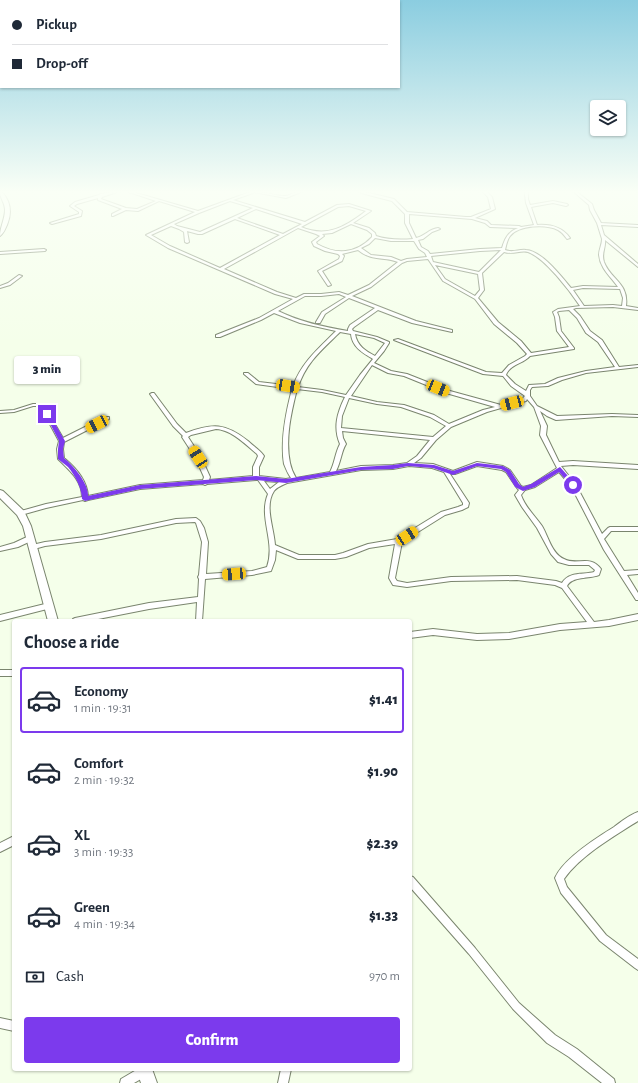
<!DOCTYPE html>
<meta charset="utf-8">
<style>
:root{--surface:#fff;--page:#f2f2f3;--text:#1f2937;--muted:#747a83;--line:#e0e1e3;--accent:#7c3aed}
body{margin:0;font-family:"Alegreya Sans",sans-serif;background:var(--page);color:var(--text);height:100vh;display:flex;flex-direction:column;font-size:15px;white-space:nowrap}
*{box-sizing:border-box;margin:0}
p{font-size:13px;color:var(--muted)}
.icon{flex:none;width:22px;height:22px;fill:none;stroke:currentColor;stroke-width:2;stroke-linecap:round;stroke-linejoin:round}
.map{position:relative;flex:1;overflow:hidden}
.details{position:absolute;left:12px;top:619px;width:400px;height:452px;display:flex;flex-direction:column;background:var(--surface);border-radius:4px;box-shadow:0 1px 3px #0004}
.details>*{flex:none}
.banner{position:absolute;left:0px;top:0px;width:400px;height:88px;box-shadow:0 1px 3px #0004;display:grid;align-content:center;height:88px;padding:0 12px;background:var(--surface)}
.fabs{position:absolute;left:590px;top:100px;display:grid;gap:8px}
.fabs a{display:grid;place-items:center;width:36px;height:36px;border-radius:4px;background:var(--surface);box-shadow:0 1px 3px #0004;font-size:20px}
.end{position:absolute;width:18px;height:18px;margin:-9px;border:5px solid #7c3aed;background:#fff;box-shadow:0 0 0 2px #fff}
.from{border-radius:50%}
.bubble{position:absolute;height:28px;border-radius:4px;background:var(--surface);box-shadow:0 1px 3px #0004;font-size:13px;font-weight:800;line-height:28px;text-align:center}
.car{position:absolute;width:12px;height:24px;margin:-12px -6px;border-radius:5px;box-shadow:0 0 3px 1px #0007;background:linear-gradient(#f5c518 24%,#345 0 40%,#f5c518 0 76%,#345 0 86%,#f5c518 0)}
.banner b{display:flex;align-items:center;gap:14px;height:38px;font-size:15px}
.banner b+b{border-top:1px solid var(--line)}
.banner i{width:10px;height:10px;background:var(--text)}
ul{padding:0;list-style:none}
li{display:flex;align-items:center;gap:12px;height:66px;margin:0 8px 6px;padding:0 4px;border:2px solid transparent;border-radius:4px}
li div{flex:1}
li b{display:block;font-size:15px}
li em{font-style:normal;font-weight:800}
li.active{border-color:var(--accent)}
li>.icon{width:36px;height:36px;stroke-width:1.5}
h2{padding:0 12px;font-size:18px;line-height:48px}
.pay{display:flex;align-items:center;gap:10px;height:44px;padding:0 12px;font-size:15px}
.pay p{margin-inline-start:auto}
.primary-button{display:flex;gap:8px;margin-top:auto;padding:8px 12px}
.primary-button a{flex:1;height:46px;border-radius:4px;background:var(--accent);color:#fff;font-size:16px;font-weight:800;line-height:46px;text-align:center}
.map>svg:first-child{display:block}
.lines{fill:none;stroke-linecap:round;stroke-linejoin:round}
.minor-casing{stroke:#7a856e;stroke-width:2}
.secondary-casing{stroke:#7a856e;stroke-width:2}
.minor{fill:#fff;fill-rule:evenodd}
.secondary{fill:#fff;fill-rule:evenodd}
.route{fill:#7c3aed}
</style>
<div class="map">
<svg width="638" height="1083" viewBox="0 0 638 1083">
<rect width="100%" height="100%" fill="#f5ffea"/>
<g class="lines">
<g class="minor-casing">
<g id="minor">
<path d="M113,192H117L102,197L101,199L126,208L137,209L156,201L129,192H133L198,211L250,192H253V193L233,200L305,222L337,205L349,204L371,211L353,223L369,228L375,233L376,236C388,240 401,240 413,239L405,223V214L392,201L361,193V192H365L394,199L407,212L466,217H471L491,209L488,197L483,192H487L492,197L495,209L475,218L487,221L491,225L519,226L521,227L534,225L526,203L525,195V192H528V199L530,205L553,201L567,204L568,205L566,206L553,203L531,207L537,225C551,224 562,227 570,238L567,239C564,235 562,232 558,230C546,224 519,225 510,236C507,240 506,246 505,250C513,253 519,249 526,250C542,251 561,276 571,288L583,286L618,287C611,277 600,268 599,255C599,249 602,245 602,239L597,223L590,210L589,205L574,192H577L592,204L594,210L601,223L638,225V227L601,225L604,235L638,264V267L605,240C606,248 601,253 604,262C611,280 629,283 626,306L638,308V310L613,307L576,308L573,309L580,316L590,331L602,340L619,367L638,365V367L586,373L562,380L548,386L532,387L530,390V396L537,406L557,416L612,414L638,415V417L612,416L556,420L547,416L540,411L547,426L546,435L559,462L573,461L638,465V469L573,465L561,466L576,485L602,534L608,528L610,527H638V531H611L604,539L624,571L638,570V574L627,575L638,593V600H636L604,550L571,486L559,472L535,487L525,490L521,495C525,507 535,516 542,526C548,536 552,554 564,559C577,566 590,554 601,569L599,575C589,579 572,576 567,586L594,622L609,620L638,614V620L609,626L560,630L509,639L477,640L433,635L410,638V632L433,629L477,634L509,633L560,624L587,622L562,588L555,585L517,580L451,581L407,587L393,585L389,578L395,544L369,548L346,557L335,559H298L276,550L275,560L271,571L252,575L205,579L202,621H196L197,602L149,609L88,621H72L73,619L75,618L149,603L198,597L199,579L198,577L199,575L202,542L196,523L195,522L176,523L101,539L45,546L34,549H32L31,547L32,545L45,542L101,535L176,519L196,518L200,521L204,528L208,542L206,574L252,571L267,567C276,541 258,518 268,494L258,480H256L207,484L205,485L203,484L140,489L88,500L85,501L83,500L46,508L21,515L19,514L18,513L21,511L46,504L82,497C82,480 69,470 58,459L57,449L59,441L45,415L37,406H33L14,412L0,413V411L14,410L33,404H40L49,414L63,438L105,417H109V419L64,442L63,449L64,458C75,467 87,480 88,496L140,485L203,480L204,477L195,457L182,437L183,436L173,426L150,394L152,393H154L177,424L186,433C213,423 225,423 248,441C253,446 260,450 264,456L259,467V476L286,479L291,478C288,474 286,469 284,464C280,440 286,412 292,389L256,384L244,374V373H248L259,382L293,386C302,362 318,349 336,331L300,323L274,313L261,320L220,337H216V335L259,318L293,299L275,294L168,248L146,235L195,212L159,201L138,211L126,210L113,216H112V214L122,209L98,200V198L77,204L74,206L82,211L81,216L52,224L50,223L79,214V212L70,206L75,202L99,195L100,194ZM230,201L253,208L200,232L177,226L174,224L199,213ZM349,206L366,211C345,227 327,238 301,227L338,207ZM256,209L302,224L283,234L237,218ZM409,214L472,219L485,223L490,227L518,228C508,232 505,238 502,248L480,249L430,254L428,251L421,247L418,240L423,239L432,232L440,229L438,228C429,229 425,236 416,238L409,223ZM235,219L280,235L220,268L170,246L151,235L171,226L179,229L184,232L185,242L187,243L189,242L187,231L198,234H202ZM351,224L367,230L372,234V237C356,254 336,255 317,244L316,242L324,236L322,234L332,233ZM298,228L316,234L320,236L312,242L314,246L325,251L338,254L340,256L339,259L318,271L328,286L331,285L322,271L342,261L344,256L342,254L358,250C373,262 383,256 398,262L369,285L348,295L339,292L321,294H304L296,298L277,292L224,269ZM375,238L391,241H414L419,249L425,253L427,257L407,259L401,261L391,257L371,255L361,248L369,244ZM501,250L479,272L433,262L431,256L480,251ZM504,252C513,255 520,250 528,252C545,258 570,291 580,306L558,309L553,312L555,317L557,331L569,347L531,353L521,341L498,322L478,298L484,290L482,273ZM428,259L443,281L475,299L494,324L517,343L527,354L525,356L509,365L502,373L486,372L398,339L394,340L483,374L503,376L511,386L525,396L522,399L501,405L450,391L407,374L391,371L374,363L384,351L389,343V342L377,337L353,331L352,329L354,327L378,310L412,323L452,332V330L416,321L352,296L371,287L402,263L407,261ZM435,265L478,274L480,290L475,296L445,279ZM583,288L620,289L623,298L622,306L613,305L584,306L573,290ZM339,294L346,297L322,312L316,322V323H320L325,314L349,298L375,308L350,325L348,329V331C324,327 300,322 278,311L305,296H321ZM569,310L577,318L586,333L598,342L615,367L586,371L558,378L545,384L529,385L526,391L515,384L506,375C510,364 523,364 530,356L574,349V348L561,331L559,317L557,312L559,311ZM340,332L351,334C352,347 363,353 373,359L360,375L346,395L322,390L298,387C307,361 322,350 340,332ZM355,334L374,338L385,343L375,356C366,351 357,346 355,334ZM372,365L388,373L404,376L446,393L495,407L483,410L449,424L434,415L404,405L377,402L351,396ZM297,389L322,392L345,397C337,413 333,428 340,444C335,453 335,463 330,472L296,478C293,473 291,468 290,463C285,439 291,413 297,389ZM349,398L377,404L401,407L430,417L446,426L433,437L341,428L342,416ZM527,399L534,407L541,426L540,435L557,468L531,485L523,487L521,486L510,470L503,466L477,462L453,471L433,464L414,463L421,458L436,440L451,427L487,412L526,401ZM216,429C232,430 245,444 257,454L258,456L253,467V476L209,480L210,477L201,457L188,437L191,435ZM342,431L430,440L417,456L407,463L393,465L361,466L336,471C341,462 341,452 346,444L343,438ZM409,466L432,468L444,472L463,503V505L458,507L441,512L397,539L368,544L343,553L335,555H299L275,545C274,528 264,506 274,491C277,487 283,485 287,483L361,470L393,469ZM477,466L502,470L506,472L517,488L519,490L515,495L522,507L537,528L551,554L558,562L569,565H589L595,570L594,572C584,575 569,571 562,583L556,581L517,576L451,577L407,583L397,581L395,578L402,542L445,515L462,510L468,507L469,503L450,474H455ZM264,481L279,482L270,489Z"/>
<path d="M254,192C264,191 274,196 285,196C290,196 295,191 301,192L286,198Z"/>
<polygon points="44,249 46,250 45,251 0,254 0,252"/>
<polygon points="19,275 22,276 10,285 0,288 0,286 8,283"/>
<polygon points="29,536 33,536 34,538 33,540 18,547 0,551 0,547 14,543"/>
<polygon points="49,603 51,604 52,606 51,608 0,621 0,615"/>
<rect x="0" y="670" width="14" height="6"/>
<path d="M638,812V821C614,836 580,856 564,879L567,887L606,935L638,959V970L635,968L600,941L561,893L555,878C563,859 596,838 614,827C621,822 629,815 638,812Z"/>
<polygon points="14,836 14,845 0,852 0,843"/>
<polygon points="410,876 413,877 475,948 519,1003 555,1035 577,1049 614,1079 615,1083 602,1083 569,1057 547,1043 513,1009 469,954 410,887"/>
<polygon points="0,1018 14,1021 14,1031 0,1028"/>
<polygon points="138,1069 148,1069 149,1071 148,1075 134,1083 120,1083 121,1079"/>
<polygon points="281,1069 291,1069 288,1083 278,1083"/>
</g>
</g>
<g class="secondary-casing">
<g id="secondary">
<path d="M0,192H2C11,202 12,213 7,225C5,229 4,233 0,236C0,227 5,219 5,210C5,203 0,198 0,192Z"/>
<polygon points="0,490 3,491 24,511 31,526 58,621 48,621 23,526 17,515 0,498"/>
<polygon points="136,1069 152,1069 157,1083 141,1083"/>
</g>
</g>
<use href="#minor" class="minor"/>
<use href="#secondary" class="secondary"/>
</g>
<linearGradient id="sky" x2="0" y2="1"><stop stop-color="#8bcde0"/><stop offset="0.56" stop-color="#fafff6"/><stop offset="1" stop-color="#fafff6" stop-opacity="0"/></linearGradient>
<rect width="638" height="343" fill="url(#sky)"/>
<path class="route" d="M45,413H49L65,441L63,449L64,458C73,465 89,484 88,496L140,485L256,476L286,479L361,467L393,465L408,463L434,465L453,471L477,463L503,466L510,470L519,484L523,487L531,484L560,467L576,485L571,486L559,472L535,487L523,491L515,487L506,472L501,469L477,466L453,475L433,468L408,466L393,469L361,470L286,483L256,480L140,489L85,501L82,499C82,489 75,475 68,467C65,464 61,462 58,459V449L59,441L45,414Z"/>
</svg>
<div class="fabs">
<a><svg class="icon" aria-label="layers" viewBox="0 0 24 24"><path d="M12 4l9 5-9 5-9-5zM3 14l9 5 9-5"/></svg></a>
</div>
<i class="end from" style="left:573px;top:485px"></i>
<i class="end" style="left:47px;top:414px"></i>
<div class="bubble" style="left:14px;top:356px;width:66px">3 min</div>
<i class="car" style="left:288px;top:386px;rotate:99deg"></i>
<i class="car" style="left:438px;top:388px;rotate:112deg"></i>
<i class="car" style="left:512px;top:403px;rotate:255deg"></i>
<i class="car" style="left:97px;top:424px;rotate:244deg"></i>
<i class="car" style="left:198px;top:457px;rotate:327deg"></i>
<i class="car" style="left:407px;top:536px;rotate:57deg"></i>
<i class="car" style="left:234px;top:574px;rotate:266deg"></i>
<div class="banner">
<b><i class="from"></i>Pickup</b>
<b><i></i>Drop-off</b>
</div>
<section class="details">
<h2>Choose a ride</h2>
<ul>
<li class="active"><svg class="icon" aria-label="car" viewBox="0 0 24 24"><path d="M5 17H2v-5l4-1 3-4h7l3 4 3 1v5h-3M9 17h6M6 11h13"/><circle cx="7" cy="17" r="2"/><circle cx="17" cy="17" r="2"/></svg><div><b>Economy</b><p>1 min · 19:31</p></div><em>$1.41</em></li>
<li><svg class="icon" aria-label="car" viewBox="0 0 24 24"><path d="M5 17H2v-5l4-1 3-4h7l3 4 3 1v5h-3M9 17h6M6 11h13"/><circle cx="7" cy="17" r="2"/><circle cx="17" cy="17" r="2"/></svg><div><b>Comfort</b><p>2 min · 19:32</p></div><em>$1.90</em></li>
<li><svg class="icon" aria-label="car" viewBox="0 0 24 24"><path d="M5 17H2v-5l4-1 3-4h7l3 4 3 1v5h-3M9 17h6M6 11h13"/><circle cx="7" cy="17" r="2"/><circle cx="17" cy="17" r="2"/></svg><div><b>XL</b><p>3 min · 19:33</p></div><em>$2.39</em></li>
<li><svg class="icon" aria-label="car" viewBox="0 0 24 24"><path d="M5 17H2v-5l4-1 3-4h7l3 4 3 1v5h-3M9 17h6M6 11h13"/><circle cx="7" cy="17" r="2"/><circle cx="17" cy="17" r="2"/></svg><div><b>Green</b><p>4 min · 19:34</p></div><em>$1.33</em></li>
</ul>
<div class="pay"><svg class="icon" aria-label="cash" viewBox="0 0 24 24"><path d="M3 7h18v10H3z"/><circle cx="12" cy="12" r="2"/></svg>Cash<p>970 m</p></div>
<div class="primary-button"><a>Confirm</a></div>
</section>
</div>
